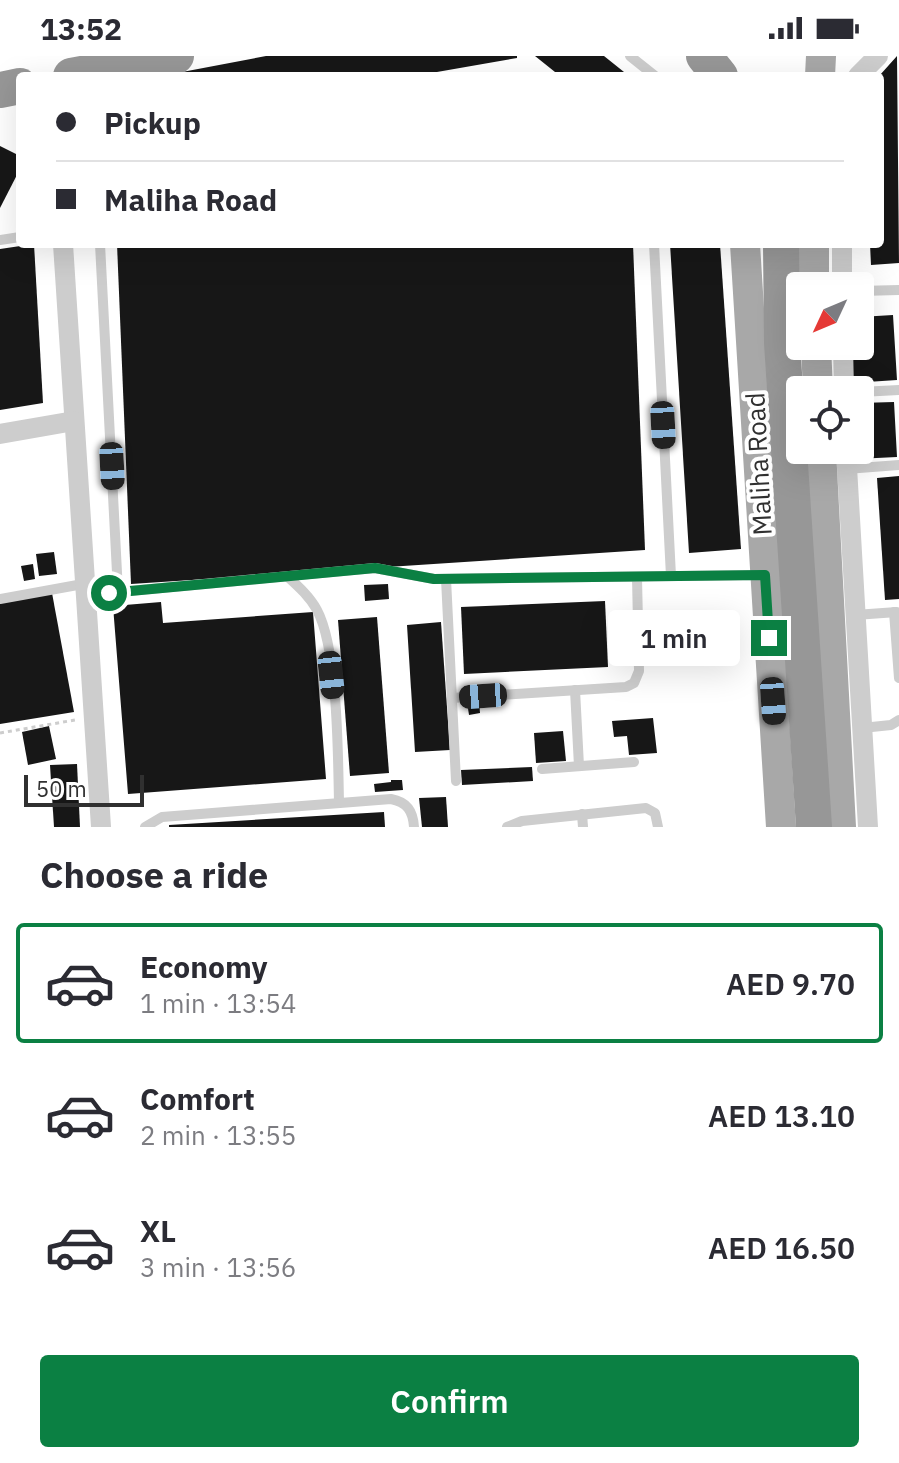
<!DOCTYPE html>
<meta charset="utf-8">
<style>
:root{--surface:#fff;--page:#f2f2f3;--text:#2b2b33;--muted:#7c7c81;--line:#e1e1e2;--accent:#0b8043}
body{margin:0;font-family:"IBM Plex Sans",sans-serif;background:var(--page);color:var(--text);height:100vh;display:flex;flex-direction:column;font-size:30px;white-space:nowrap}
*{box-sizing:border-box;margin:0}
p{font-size:26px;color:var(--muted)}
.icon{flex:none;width:44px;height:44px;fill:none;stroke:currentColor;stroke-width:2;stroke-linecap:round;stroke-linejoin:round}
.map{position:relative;height:771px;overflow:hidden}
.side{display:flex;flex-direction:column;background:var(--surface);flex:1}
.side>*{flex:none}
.guide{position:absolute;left:16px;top:16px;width:868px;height:176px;border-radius:8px;box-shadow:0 8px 32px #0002;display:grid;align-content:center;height:176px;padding:0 40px;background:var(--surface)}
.needle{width:52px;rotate:226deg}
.tools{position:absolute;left:786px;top:216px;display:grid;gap:16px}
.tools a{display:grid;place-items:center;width:88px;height:88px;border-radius:8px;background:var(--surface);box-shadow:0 8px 32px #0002;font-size:40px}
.scale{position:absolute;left:24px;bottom:20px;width:120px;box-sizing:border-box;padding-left:8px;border:4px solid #303030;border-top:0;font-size:22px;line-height:28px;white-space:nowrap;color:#303030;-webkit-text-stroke:6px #fff;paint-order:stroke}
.end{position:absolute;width:36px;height:36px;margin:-18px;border:10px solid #0b8043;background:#fff;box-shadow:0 0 0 4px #fff}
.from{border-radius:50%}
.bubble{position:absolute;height:56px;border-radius:8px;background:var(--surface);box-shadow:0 8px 32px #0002;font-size:26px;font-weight:600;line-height:56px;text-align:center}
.car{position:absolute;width:24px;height:48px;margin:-24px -12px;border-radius:10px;box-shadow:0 0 6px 2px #0007;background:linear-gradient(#222 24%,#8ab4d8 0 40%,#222 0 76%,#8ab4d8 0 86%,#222 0)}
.guide b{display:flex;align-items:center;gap:28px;height:76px;font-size:30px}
.guide b+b{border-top:2px solid var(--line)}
.guide i{width:20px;height:20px;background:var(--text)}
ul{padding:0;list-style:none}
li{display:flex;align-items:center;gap:24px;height:120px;margin:0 16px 12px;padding:0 24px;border:4px solid transparent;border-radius:8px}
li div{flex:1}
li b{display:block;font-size:30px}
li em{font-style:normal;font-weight:600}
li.active{border-color:var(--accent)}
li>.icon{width:72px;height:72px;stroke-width:1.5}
h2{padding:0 40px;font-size:36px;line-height:96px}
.cta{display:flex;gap:16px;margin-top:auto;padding:16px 40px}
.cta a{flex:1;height:92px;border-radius:8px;background:var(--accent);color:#fff;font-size:32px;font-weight:600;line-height:92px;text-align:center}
.status{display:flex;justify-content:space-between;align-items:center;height:56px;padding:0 40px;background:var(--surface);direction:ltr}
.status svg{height:22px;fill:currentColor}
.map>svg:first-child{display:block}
.building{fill:#171717}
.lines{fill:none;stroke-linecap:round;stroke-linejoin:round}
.path{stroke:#cdcdcd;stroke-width:3;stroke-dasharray:4 4;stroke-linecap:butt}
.service{stroke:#cdcdcd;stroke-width:10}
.minor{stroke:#cdcdcd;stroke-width:20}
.primary{stroke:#a8a8a8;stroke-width:30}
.motorway{stroke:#979797;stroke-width:36}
.primary-bridge{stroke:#a8a8a8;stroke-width:30}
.route{stroke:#0b8043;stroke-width:10}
.labels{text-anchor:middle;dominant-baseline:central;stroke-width:8;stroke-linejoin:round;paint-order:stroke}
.street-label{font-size:26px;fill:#303030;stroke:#fff}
</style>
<div class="status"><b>13:52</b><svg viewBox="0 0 49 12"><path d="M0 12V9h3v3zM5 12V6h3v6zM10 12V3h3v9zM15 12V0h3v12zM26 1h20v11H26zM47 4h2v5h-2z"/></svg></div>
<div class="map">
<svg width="899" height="771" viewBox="0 0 899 771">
<rect width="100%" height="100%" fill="#fff"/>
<g class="building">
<polygon points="266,0 517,0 517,2 414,20 161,20"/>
<polygon points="535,0 604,0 629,20 560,20"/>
<polygon points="897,0 899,207 871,209 870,188 880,188 880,19"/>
<polygon points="0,90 20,100 20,113 0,152"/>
<polygon points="34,188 43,347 0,354 0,193"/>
<polygon points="117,188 633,188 645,494 131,528"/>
<polygon points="670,188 720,188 741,493 689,497"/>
<polygon points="893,259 897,324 852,327 850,290 860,290 860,261"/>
<polygon points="894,346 897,401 856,403 856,394 860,394 860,347"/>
<polygon points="899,420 899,543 885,544 877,422"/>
<polygon points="54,496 57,518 39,520 36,498"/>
<polygon points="33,508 35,523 24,525 21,510"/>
<polygon points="388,528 389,543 365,545 364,529"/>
<polygon points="52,537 74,656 0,668 0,546"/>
<polygon points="605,545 608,611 464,618 461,551"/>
<polygon points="161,546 163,567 313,556 326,723 128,738 113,550"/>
<polygon points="377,561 389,717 350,720 338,564"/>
<polygon points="441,566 450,694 415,696 407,569"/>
<polygon points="479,645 480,657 469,659 467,646"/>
<polygon points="653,662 657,697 629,699 627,680 614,681 612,665"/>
<polygon points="49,670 56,703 28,709 22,676"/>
<polygon points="563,675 566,705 536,707 534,677"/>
<polygon points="77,708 80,771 54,771 50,709"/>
<polygon points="532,711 533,725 462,729 461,714"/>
<polygon points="391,724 402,724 403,734 375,736 374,728 391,726"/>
<polygon points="446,741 448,771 422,771 419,742"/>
<polygon points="384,756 385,771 169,771 169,769"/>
</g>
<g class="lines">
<polyline class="path" points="0,677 75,664"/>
<g class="service">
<polyline points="630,0 655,20"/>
<polyline points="0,184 20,181"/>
<polyline points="100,188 118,536"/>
<polyline points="654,188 671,520"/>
<polyline points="860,235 899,234"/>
<polyline points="860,336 899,334"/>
<polyline points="846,413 899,409"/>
<path d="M288,521C299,531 310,541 317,554C338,593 338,701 339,747"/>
<polyline points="446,523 456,725"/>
<polyline points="86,539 375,512 434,523 763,519"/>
<polyline points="0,543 83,528"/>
<polyline points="894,556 899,622"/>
<polyline points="855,559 897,556"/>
<polyline points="575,634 579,710"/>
<polyline points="452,642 626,631 634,627 639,615 637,521"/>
<polyline points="862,672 891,669 899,664"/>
<polyline points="542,713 634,706"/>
<polyline points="582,758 583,771"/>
<path d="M145,771L162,761L391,743C407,746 413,755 414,771"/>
<polyline points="507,771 522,765 646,752 655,757 658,771"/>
</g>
<g class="minor">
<polyline points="858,20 878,0"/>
<polyline points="63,188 101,771"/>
<polyline points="842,188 842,230"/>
<polyline points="843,290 844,334"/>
<polyline points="0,378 74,365"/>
<polyline points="846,394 868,771"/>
</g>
<g class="primary">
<polyline points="745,188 781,771"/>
<polyline points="814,230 814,188"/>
<polyline points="816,290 818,334"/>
<polyline points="821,394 841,771"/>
</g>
<g class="motorway">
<polyline points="704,0 720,20"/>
<polyline points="71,20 176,0"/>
<polyline points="0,34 20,30"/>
<polyline points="781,188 782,287 814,771"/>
</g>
<polyline class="primary-bridge" points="820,20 821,0"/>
</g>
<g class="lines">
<polyline class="route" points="109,537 375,512 434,523 765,519 769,582"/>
</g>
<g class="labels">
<g class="street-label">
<text transform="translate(758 408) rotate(-93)">Maliha Road</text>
</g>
</g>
</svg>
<div class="tools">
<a><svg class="needle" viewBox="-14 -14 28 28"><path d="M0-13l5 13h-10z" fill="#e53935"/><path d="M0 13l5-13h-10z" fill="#7c7c81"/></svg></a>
<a><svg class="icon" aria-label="locate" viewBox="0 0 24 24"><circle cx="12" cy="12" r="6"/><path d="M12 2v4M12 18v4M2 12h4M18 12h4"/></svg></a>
</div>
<div class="scale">50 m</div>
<i class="end from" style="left:109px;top:537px"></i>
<i class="end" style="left:769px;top:582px"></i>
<div class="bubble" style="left:608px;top:554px;width:132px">1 min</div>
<i class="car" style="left:663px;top:369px;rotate:177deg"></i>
<i class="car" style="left:112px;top:410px;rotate:177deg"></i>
<i class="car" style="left:331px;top:619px;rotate:174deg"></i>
<i class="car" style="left:483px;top:640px;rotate:266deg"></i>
<i class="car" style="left:773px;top:645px;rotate:176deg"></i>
<div class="guide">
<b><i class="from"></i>Pickup</b>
<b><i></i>Maliha Road</b>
</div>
</div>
<section class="side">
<h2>Choose a ride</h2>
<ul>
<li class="active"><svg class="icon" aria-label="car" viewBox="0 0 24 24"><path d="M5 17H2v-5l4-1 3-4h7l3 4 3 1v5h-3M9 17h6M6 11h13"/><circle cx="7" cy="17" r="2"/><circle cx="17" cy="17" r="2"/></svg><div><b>Economy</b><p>1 min · 13:54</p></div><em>AED 9.70</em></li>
<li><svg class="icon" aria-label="car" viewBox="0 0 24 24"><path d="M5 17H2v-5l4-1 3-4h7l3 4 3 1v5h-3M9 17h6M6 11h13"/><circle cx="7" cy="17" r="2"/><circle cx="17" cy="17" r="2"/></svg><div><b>Comfort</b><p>2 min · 13:55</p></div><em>AED 13.10</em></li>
<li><svg class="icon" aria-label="car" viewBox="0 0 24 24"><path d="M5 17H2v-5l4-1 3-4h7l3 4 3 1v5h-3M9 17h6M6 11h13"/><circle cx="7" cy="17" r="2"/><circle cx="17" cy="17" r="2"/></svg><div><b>XL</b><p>3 min · 13:56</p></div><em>AED 16.50</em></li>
</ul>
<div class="cta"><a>Confirm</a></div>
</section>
